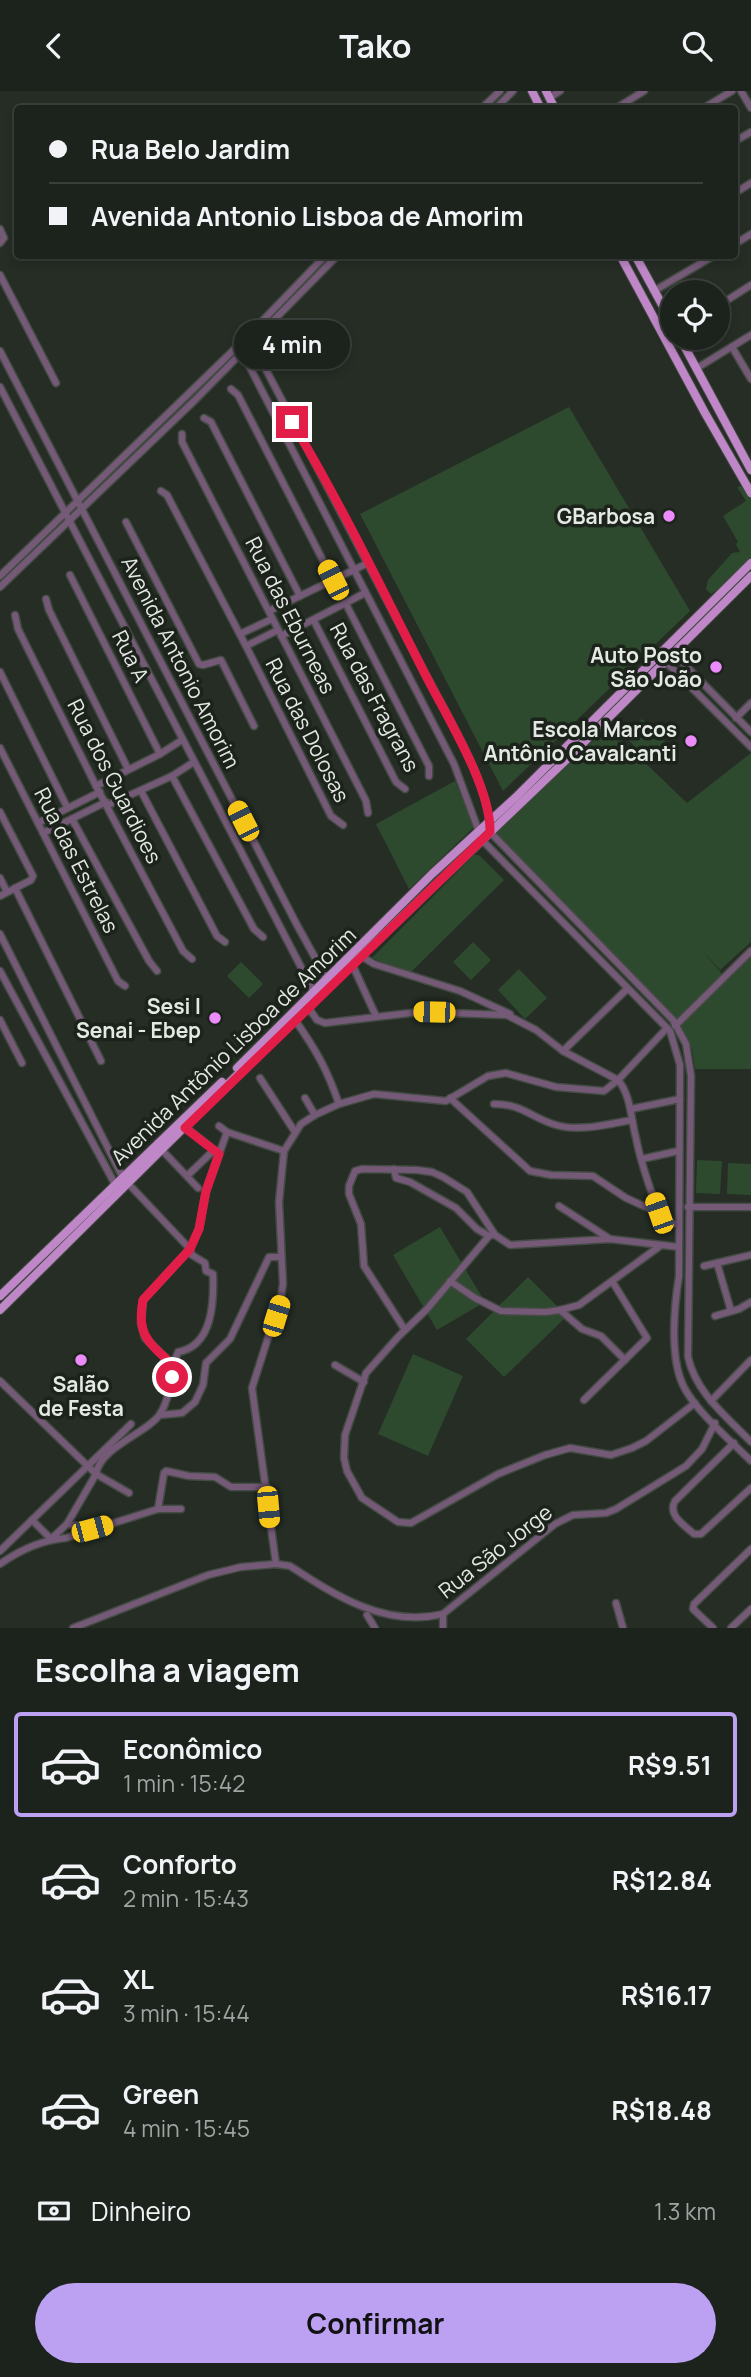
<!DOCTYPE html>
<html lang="pt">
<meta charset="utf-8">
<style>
:root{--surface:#1c221c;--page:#252a25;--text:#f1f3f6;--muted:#a0a4a3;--line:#3a3f3b;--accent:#bca0f2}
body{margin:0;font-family:Manrope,sans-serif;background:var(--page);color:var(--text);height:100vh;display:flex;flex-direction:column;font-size:26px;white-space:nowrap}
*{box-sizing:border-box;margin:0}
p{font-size:23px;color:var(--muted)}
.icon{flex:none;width:38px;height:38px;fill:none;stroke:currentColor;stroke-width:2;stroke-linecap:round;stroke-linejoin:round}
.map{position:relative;height:1537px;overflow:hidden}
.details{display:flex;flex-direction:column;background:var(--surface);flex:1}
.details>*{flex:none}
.hud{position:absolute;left:14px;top:14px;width:724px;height:154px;border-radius:7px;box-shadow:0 4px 10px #0003,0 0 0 2px var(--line);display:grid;align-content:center;height:154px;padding:0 35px;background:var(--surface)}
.tools{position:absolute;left:660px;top:189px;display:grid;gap:14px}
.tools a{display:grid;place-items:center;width:70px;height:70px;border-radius:50%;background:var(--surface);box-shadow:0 4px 10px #0003,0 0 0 2px var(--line);font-size:35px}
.end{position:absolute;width:32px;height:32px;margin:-16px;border:9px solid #e11d48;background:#fff;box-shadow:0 0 0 4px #fff}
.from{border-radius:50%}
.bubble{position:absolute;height:49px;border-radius:24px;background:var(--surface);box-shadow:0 4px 10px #0003,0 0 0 2px var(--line);font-size:23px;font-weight:700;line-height:49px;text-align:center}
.car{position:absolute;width:21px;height:42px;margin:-21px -10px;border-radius:9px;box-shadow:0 0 5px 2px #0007;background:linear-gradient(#f5c518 24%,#345 0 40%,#f5c518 0 76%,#345 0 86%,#f5c518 0)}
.hud b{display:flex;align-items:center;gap:24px;height:66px;font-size:26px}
.hud b+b{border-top:2px solid var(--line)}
.hud i{width:18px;height:18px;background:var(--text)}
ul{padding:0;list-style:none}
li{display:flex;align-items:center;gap:21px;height:105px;margin:0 14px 10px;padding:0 21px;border:4px solid transparent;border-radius:7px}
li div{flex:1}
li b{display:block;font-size:26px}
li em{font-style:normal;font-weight:700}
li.active{border-color:var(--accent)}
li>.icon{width:63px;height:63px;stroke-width:1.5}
h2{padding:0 35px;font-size:32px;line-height:84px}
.pay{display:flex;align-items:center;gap:18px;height:77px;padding:0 35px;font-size:26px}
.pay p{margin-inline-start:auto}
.primary-button{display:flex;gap:14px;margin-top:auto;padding:14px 35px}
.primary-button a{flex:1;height:80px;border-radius:42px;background:var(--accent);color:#111;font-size:28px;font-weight:700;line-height:80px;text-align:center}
header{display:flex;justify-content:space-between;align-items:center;height:91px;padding:0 35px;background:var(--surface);font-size:32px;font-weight:700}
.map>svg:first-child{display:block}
.green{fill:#2e4a2e}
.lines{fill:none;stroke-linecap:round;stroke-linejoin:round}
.minor-casing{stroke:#444b44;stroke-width:9}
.major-casing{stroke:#444b44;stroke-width:10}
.minor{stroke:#755a78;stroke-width:6}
.major{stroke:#bf87c7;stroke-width:8}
.route{stroke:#e11d48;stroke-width:9}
.poi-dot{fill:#ec8cfa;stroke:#1c231b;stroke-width:2.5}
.labels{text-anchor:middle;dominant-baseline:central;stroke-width:7;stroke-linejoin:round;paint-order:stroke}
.poi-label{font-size:21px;font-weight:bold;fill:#e4e9e4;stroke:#1c231b;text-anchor:end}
.street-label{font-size:21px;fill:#e4e9e4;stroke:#1c231b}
</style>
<header><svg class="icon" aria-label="back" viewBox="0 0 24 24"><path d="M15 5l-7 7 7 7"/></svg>Tako<svg class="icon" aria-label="search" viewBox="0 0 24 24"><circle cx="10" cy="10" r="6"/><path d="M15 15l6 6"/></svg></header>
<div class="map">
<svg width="751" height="1537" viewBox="0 0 751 1537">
<rect width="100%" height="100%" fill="#252d25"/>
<g class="green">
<polygon points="569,316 690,520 503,700 360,423"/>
<polygon points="745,394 751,398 751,466 723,495 711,503 706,498 708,489 732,462 740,461 736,453 738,451 723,425 746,410 737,396"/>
<polygon points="642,628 665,651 647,669 625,645"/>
<polygon points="608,636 687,712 751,662 751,851 720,879 702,859 722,883 676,929 581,829 493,743"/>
<polygon points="455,690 474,736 409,798 376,733"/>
<polygon points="474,764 479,764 504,789 410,882 372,867"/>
<polygon points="473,851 491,869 471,889 453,871"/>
<polygon points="751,864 751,978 695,978 692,958 681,934 682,930"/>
<polygon points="241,871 263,893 249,907 227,885"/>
<polygon points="519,878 547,907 525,928 498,899"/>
<polygon points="697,1069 722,1070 720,1103 696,1102"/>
<polygon points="728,1072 751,1073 751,1104 727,1103"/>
<polygon points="440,1136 485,1211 437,1239 393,1164"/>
<polygon points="528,1186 567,1225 504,1286 466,1248"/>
<polygon points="413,1263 463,1285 428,1365 378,1343"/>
</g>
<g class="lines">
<g class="minor-casing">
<g id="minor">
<polyline points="741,0 751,17"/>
<polyline points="549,7 560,0"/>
<polyline points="481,18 500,0"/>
<polyline points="495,18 513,0"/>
<polyline points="615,18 644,0"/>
<polyline points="702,18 732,0"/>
<polyline points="735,50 751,41"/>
<polyline points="735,102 751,92"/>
<polyline points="0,138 4,147 0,152"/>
<polyline points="735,153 751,143"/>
<polyline points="0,184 56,292"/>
<polyline points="654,200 715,164"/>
<polyline points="718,215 751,194"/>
<path d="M252,252C309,363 369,473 426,584C447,625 491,696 490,741L673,929L686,953L691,985L688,1266C696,1302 726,1325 751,1351"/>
<polyline points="732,256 751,288"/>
<polyline points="0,260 297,834 328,890"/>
<path d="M242,261L454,673L482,749L670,940L680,974L679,1185C674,1216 669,1270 685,1298C698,1322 731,1350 751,1370"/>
<polyline points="697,277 751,244"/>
<polyline points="0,296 315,903"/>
<polyline points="231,298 238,304 333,489"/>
<polyline points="204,327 211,331 300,505"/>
<polyline points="182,343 182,351 366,710 368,722"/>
<polyline points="161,400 167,404 246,555 331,725 343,734"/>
<polyline points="126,431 199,573 203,574 221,569 254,635"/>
<polyline points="70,484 160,663"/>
<polyline points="0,485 243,250 326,164"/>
<polyline points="0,496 194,310 338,164"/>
<polyline points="46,508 49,519 128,678"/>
<polyline points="346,513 429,675 429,685"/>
<polyline points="269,520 368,472"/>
<polyline points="15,524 18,538 96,695 183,860 192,868"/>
<polyline points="314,530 396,691 405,698"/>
<polyline points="240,543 272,528"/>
<polyline points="281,545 365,502"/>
<polyline points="246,555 278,539"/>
<polyline points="667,556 751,641"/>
<polyline points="659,564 751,656"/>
<polyline points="0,581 67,716"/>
<polyline points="736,627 751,612"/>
<polyline points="0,657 118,890 125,895"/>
<polyline points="172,685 254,838 263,846"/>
<polyline points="96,695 160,663 182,649"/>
<polyline points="141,700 217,845 225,851"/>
<polyline points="108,714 172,685 194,671"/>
<polyline points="0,721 33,785 31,789 0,805"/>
<polyline points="72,728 149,870 157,880"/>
<polyline points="38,732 100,701"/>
<polyline points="43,742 106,711"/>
<polyline points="0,787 7,801"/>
<polyline points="15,797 101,970"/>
<path d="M0,843L123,1087L190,1158L192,1164L205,1172L206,1180L213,1183C214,1210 213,1255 178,1261L173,1274"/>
<polyline points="361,865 374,873 460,900 510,923"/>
<polyline points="352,873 376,925"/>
<polyline points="0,880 116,1095"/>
<path d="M308,916L317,929L325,932L419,921L507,924L536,939L563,960L618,989C631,1004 631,1029 636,1047C641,1073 650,1098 659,1122L667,1132L678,1133"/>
<polyline points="0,929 22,972"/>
<path d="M295,929C316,959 327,978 339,1013"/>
<polyline points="675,935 751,860"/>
<path d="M667,937L618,989L604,1000L556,996L506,982L488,985L446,1010L374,1003L339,1013L315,1024L301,1033L284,1060L279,1111L283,1193L281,1206L252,1297L276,1473L290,1475C336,1505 386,1537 443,1523L555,1433L573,1424L606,1422L616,1418L686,1375L702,1358L715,1332"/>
<polyline points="563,960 627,898"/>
<polyline points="260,987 295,1041"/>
<polyline points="305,1007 315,1024"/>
<polyline points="450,1007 530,1080 551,1084 593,1085 626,1107 659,1122"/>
<path d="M494,1013C523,1013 531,1027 556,1034C579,1041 609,1033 632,1029"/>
<polyline points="631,1018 680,1008"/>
<polyline points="219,1035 227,1041 284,1060"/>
<polyline points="185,1036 219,1063"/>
<polyline points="162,1059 198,1097"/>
<polyline points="642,1068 678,1060"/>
<polyline points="394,1078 396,1087 410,1091 456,1117 477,1138 489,1145 492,1144"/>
<polyline points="187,1085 213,1060"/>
<polyline points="559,1115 610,1148"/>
<polyline points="688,1116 751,1116"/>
<polyline points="489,1145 427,1218 398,1246 366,1282 345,1344 344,1367 347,1380 362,1407 398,1431 411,1432 498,1383 545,1364 570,1357 611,1364 632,1357 646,1350 695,1312"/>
<polyline points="717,1172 731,1220"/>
<polyline points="704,1175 751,1164"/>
<polyline points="450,1190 475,1207 501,1220 546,1221 560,1219 579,1214 660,1155"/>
<polyline points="560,1219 582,1238 601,1245 625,1269"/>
<polyline points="715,1225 739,1218 751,1211"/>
<polyline points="405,1239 364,1175 361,1133 349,1103 349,1095 355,1080 362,1078 417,1079 432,1081 443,1086 467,1101 495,1144 510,1154 610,1148 679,1156"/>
<polyline points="335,1274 364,1291"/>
<polyline points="0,1290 96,1383 129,1402"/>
<polyline points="584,1309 647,1247 612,1190"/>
<polyline points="711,1310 751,1269"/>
<polyline points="160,1324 182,1322 195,1311 203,1294 206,1272 230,1248 269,1166 281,1166"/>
<path d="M734,1352L675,1410C667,1424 684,1434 694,1443H701L751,1397"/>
<polyline points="158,1418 164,1382 166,1380 189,1385 215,1386 231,1396 267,1396"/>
<path d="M32,1429L51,1448L67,1433L96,1383C100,1356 149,1341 160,1323C169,1309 171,1290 173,1274L145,1247L141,1232L143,1209L190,1158L199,1138L206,1100L227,1041"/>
<polyline points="67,1433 91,1437"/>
<polyline points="0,1460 131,1333"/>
<path d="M0,1473C20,1459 41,1449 66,1447L158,1418H181"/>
<polyline points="616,1512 623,1537"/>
<polyline points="367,1524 375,1537"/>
<polyline points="73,1537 208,1484 241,1476 276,1473"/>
<polyline points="443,1537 443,1523"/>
<polyline points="713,1537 693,1518 694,1513 751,1458"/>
<polyline points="731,1537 751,1518"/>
</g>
</g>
<g class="major-casing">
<g id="major">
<polyline points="532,0 541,18"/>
<polyline points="546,0 555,18"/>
<polyline points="620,164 705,322 751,402"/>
<polyline points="635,164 672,232"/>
<polyline points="680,247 751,379"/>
<polyline points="237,977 432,783 516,706 751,472"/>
<polyline points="0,1205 222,991"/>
<polyline points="0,1219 246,975 566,669 751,485"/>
</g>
</g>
<use href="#minor" class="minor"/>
<use href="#major" class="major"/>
</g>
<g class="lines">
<path class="route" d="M172,1286L173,1274C149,1252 136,1244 143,1209L190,1158L199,1138L206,1100L219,1063L185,1037L490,741C491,696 447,626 426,585C383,500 341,413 292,331"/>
</g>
<g class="poi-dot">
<circle cx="669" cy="425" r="7"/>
<circle cx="716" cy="576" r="7"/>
<circle cx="691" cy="650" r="7"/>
<circle cx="215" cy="927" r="7"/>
<circle cx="81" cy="1269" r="7"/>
</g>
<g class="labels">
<g class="poi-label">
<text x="655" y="425">GBarbosa</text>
<text x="702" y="564">Auto Posto<tspan x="702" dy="24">São João</tspan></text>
<text x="677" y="638">Escola Marcos<tspan x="677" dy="24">Antônio Cavalcanti</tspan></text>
<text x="201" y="915">Sesi |<tspan x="201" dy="24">Senai - Ebep</tspan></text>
<text x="81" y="1293" text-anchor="middle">Salão<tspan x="81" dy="24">de Festa</tspan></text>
</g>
<g class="street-label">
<text transform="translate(291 524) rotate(63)">Rua das Eburneas</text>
<text transform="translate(131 565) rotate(63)">Rua A</text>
<text transform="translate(181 571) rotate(63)">Avenida Antonio Amorim</text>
<text transform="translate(375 606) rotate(62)">Rua das Fragrans</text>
<text transform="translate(308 639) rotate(63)">Rua das Dolosas</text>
<text transform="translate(115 690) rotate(63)">Rua dos Guardioes</text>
<text transform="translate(77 769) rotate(63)">Rua das Estrelas</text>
<text transform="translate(233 955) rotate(-44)">Avenida Antônio Lisboa de Amorim</text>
<text transform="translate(495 1460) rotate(-38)">Rua São Jorge</text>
</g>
</g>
</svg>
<div class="tools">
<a><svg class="icon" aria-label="locate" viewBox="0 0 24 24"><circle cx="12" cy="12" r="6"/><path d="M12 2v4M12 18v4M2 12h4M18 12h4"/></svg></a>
</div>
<i class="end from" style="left:172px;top:1286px"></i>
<i class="end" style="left:292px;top:331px"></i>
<div class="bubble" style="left:234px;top:229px;width:116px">4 min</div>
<i class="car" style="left:333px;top:489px;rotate:333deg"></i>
<i class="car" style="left:243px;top:730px;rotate:333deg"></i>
<i class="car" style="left:434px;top:921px;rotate:271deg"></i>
<i class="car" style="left:659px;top:1122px;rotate:341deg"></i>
<i class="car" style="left:276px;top:1225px;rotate:17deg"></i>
<i class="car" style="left:268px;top:1416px;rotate:175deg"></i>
<i class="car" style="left:92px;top:1438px;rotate:75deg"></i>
<div class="hud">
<b><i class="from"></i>Rua Belo Jardim</b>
<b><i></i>Avenida Antonio Lisboa de Amorim</b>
</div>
</div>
<section class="details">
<h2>Escolha a viagem</h2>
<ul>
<li class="active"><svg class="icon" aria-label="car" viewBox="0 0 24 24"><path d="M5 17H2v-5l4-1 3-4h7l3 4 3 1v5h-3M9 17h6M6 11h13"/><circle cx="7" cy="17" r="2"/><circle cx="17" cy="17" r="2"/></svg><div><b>Econômico</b><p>1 min · 15:42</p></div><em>R$9.51</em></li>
<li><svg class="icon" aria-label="car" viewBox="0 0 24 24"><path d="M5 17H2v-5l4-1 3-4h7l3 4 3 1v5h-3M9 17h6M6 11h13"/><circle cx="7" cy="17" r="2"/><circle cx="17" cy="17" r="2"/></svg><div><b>Conforto</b><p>2 min · 15:43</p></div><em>R$12.84</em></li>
<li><svg class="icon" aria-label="car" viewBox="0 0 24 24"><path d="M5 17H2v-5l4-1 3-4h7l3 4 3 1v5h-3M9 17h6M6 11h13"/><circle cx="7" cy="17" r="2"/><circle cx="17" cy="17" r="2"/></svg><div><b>XL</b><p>3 min · 15:44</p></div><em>R$16.17</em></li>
<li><svg class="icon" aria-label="car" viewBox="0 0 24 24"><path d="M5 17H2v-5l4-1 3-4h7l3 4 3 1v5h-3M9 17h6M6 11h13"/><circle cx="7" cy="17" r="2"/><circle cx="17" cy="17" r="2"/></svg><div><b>Green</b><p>4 min · 15:45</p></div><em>R$18.48</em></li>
</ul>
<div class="pay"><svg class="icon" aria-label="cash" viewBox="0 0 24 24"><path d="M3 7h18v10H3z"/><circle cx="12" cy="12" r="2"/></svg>Dinheiro<p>1.3 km</p></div>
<div class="primary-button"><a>Confirmar</a></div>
</section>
